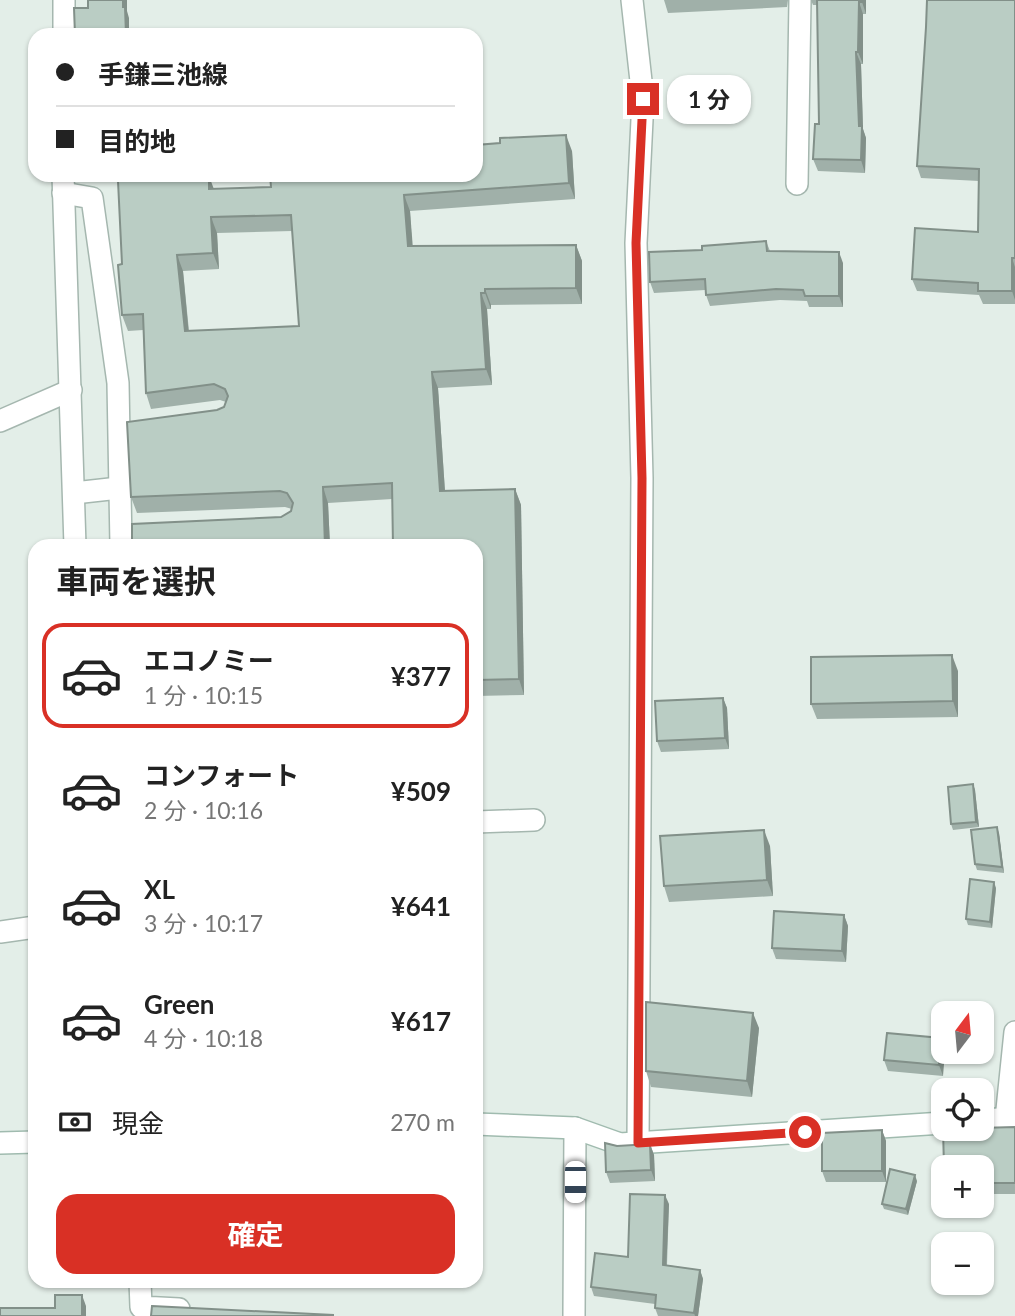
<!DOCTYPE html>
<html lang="ja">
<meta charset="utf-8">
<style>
:root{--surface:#fff;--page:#f6f6f6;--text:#222;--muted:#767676;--line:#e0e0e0;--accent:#d93025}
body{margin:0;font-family:Lato,"Noto Sans JP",sans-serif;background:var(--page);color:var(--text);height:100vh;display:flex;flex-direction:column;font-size:26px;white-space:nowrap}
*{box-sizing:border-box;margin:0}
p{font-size:23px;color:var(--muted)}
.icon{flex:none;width:38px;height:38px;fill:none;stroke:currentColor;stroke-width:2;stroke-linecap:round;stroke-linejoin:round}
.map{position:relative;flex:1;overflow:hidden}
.panel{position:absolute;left:28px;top:539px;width:455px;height:749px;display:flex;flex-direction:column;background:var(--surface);border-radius:21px;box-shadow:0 2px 5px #0004}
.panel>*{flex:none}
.banner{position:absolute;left:28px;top:28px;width:455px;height:154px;border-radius:21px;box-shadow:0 2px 5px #0004;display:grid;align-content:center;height:154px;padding:0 28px;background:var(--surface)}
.needle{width:46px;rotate:16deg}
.tools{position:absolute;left:931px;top:1001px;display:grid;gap:14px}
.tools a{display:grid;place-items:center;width:63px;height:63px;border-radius:14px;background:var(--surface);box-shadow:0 2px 5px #0004;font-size:35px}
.end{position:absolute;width:32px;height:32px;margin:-16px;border:9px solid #d93025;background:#fff;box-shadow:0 0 0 4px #fff}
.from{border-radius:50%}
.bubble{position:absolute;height:49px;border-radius:21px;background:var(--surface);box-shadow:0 2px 5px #0004;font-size:23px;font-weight:700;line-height:49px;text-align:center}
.car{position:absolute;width:21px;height:42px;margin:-21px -10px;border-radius:9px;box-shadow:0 0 5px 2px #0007;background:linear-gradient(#fff 24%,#345 0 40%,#fff 0 76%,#345 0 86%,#fff 0)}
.banner b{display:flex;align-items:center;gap:24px;height:66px;font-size:26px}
.banner b+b{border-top:2px solid var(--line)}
.banner i{width:18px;height:18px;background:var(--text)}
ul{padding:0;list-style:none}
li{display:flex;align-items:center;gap:21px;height:105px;margin:0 14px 10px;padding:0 14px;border:4px solid transparent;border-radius:21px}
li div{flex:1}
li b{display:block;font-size:26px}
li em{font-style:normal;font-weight:700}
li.current{border-color:var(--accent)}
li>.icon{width:63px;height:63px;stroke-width:1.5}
h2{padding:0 28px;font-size:32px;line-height:84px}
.pay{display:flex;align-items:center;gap:18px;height:77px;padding:0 28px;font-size:26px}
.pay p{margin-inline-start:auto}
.primary-button{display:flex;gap:14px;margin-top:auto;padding:14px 28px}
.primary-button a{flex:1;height:80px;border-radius:21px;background:var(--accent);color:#fff;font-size:28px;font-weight:700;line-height:80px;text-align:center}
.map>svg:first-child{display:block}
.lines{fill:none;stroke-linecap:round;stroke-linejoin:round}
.minor-casing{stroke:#a5b7af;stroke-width:24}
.secondary-casing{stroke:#a0bbaf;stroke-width:24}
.minor{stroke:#fff;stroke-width:21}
.secondary{stroke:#fff;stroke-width:21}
.wall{fill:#a0b0a9;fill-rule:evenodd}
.shaded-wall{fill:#829089}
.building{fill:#bacdc4;stroke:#829089;stroke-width:2;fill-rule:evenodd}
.route{stroke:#d93025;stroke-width:9}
</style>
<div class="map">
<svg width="1015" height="1316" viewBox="0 0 1015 1316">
<rect width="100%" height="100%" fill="#e3eee8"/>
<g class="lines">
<g class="minor-casing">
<g id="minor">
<polyline points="632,0 643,99 636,243 642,478 638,1143"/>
<polyline points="64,35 64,0"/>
<polyline points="63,175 75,546"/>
<polyline points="797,184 800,0"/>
<polyline points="63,193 92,198 118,383 121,546"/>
<polyline points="0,421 71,390"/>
<polyline points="74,493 119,488"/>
<polyline points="476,822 534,820"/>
<polyline points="0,932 35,927"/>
<polyline points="1006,1119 1015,1032"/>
<polyline points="140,1281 141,1307 179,1309"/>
<polyline points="574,1316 575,1128"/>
</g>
</g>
<g class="secondary-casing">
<g id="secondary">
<polyline points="982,1120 1015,1118"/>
<polyline points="476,1124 575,1128 620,1144 943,1123"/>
<polyline points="0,1143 35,1142"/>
</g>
</g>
<use href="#minor" class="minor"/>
<use href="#secondary" class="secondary"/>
</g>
<g class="wall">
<polygon points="664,0 788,0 787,7 668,13"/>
<polygon points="811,0 866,0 866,14 863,14 863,64 861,64 863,129 866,138 865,173 818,171 813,159 819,124 818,5 813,5"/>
<polygon points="1015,0 1015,304 983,304 979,295 917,291 912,279 978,232 979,181 921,178 917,166 926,27"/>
<path d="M572,151L575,199L410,211L412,246L576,245L582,261V304L491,305V309H487L492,385L438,388L445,491L515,489L521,505L524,695L476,696V546L392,499L328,503L330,546H132L281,517L291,511L292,509L285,507L137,513L131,497L217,410L224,407L226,402L220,400L151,409L146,393L143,330L128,331L122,315V264L213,189L271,187L476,175ZM292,231L299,326L189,331L183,271L219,269L217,233Z"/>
<polygon points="766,241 770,251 843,263 843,307 809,307 807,301 780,300 710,306 706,295 705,290 654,293 650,282 702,250"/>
<polygon points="958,671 958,717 817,719 811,704"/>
<polygon points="723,698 727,708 729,749 661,752 657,741"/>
<polygon points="973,784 975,790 979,827 953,830 951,824"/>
<polygon points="999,833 1004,873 977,870 975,864"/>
<polygon points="770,846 773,896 669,902 664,886"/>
<polygon points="996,888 992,928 968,925 966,919"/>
<polygon points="844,915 848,926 846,962 776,959 772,948"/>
<polygon points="759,1028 752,1097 651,1087 646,1071"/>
<polygon points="941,1038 943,1044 943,1076 888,1071 884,1060"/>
<polygon points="1015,1127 1015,1194 982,1194 982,1167"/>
<polygon points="882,1130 886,1141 886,1182 826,1182 822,1171"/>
<polygon points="650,1144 654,1155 655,1181 610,1183 606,1172"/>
<polygon points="917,1181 908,1215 884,1209 882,1204"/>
<polygon points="669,1204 667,1265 700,1270 703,1279 698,1316 658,1316 655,1308 655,1304 594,1296 591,1287 628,1257"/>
</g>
<g class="shaded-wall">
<polygon points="123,0 127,0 127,11 129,18 129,35 126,35"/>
<polygon points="862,0 866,0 866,14 862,2"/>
<polygon points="859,2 863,14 863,64 858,52"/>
<polygon points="856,52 861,64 863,129 866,138 865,173 861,160"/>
<polygon points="566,135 572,151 575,199 569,183"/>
<polygon points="209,176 215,192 209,189"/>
<polygon points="404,195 410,211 414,262 408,246"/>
<polygon points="211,217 217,233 219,269 213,253"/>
<polygon points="576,245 582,261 582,304 576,288"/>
<polygon points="839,252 843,263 843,307 839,296"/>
<polygon points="177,255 183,271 190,347 185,331"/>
<polygon points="1012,258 1015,267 1015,300 1012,291"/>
<polygon points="485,289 491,305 491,309 485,293"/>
<polygon points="481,293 487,309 492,385 486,369"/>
<polygon points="432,372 438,388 446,507 440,491"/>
<polygon points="323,487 328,503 330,546 325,546"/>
<polygon points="515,489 521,505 524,695 519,679"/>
<polygon points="952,655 958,671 958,717 953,701"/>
<polygon points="723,698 727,708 729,749 725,738"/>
<polygon points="973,784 975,790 979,827 976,822"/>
<polygon points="997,827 999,833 1004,873 1002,867"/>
<polygon points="764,830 770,846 773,896 767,880"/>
<polygon points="994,882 996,888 992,928 990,922"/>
<polygon points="844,915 848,926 846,962 842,951"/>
<polygon points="753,1013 759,1028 752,1097 747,1081"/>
<polygon points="941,1038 943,1044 943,1052 945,1052 943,1076 939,1065"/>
<polygon points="882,1130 886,1141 886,1182 882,1171"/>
<polygon points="650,1144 654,1155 655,1181 651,1170"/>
<polygon points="915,1175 917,1181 908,1215 906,1209"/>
<polygon points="665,1195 669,1204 666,1274 663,1265"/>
<polygon points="700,1270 703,1279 698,1316 695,1316 694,1313"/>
<polygon points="82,1295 86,1306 86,1316 82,1316"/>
</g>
<g class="building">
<polygon points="88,0 123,0 123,7 125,7 126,35 75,35 74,8 88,8"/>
<polygon points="817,0 862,0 862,2 859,2 858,52 856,52 859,126 862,126 861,160 813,159 815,124 819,124"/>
<polygon points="927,0 1015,0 1015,258 1012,258 1012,291 978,291 978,283 912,279 915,228 978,232 979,169 917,166 926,27"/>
<path d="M566,135L569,183L404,195L408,246L576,245V288L485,289V293H481L486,369L432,372L440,491L515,489L519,679L476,680V546H393L392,483L323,487L325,546H132V524L281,517L291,511L293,503L287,493L280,491L131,497L127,422L217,410L224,407L228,396L225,389L214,384L146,393L143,314L122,315L118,265L122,264L118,181L209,176V189L271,187L270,175H476V145L500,143V138ZM291,215L299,326L185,331L177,255L213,253L211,217Z"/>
<polygon points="766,241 767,251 839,252 839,296 805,296 803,290 776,289 706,295 705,279 650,282 649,252 702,250 702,246"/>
<polygon points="952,655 953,701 811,704 811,657"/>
<polygon points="723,698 725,738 657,741 655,701"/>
<polygon points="973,784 976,822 951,824 948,787"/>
<polygon points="997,827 1002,867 975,864 971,830"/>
<polygon points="764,830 767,880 664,886 660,836"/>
<polygon points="970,879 994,882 990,922 966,919"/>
<polygon points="774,911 844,915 842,951 772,948"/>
<polygon points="646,1002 753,1013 747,1081 646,1071"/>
<polygon points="887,1033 941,1038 939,1065 884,1060"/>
<polygon points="1015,1127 1015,1183 982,1183 982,1167 944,1167 943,1129"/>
<polygon points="882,1130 882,1171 822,1171 822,1133"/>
<polygon points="605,1143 617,1146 650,1144 651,1170 606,1172"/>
<polygon points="890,1169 915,1175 906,1209 882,1204"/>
<polygon points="630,1194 665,1195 663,1265 700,1270 694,1313 655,1308 656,1295 591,1287 595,1253 628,1257"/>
<polygon points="55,1295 82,1295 82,1316 0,1316 0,1308 55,1308"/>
<polygon points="152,1306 333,1315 333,1316 151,1316"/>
</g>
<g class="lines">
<polyline class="route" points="643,99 636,243 642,478 638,1143 805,1132"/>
</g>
</svg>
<div class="tools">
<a><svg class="needle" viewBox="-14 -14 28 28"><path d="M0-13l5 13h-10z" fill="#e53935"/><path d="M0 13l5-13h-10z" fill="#767676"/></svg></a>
<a><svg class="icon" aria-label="locate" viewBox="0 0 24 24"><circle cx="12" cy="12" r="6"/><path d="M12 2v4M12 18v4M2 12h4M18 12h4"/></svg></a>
<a>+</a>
<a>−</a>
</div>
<i class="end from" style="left:805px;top:1132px"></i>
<i class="end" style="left:643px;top:99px"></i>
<div class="bubble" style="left:667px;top:75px;width:84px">1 分</div>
<i class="car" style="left:575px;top:1182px;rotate:180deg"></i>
<div class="banner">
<b><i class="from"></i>手鎌三池線</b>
<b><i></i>目的地</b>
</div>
<section class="panel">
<h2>車両を選択</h2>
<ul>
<li class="current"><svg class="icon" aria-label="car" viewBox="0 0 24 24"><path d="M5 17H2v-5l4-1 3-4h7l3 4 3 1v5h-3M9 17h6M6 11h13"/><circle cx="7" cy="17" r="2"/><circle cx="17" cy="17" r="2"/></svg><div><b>エコノミー</b><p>1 分 · 10:15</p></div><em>¥377</em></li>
<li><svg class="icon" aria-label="car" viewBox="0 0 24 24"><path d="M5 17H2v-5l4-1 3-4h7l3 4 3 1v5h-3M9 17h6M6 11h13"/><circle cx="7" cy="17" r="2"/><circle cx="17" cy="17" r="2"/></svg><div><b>コンフォート</b><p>2 分 · 10:16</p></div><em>¥509</em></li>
<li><svg class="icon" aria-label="car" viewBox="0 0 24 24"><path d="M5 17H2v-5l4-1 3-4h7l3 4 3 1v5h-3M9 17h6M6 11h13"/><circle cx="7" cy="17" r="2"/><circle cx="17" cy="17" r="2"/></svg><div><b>XL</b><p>3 分 · 10:17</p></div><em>¥641</em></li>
<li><svg class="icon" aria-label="car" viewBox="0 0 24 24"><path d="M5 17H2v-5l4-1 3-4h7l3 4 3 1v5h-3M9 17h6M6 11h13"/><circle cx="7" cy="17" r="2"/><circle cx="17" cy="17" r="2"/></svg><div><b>Green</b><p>4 分 · 10:18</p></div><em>¥617</em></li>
</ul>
<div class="pay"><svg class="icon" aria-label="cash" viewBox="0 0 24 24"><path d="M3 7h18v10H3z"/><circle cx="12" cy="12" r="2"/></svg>現金<p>270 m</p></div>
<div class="primary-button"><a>確定</a></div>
</section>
</div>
